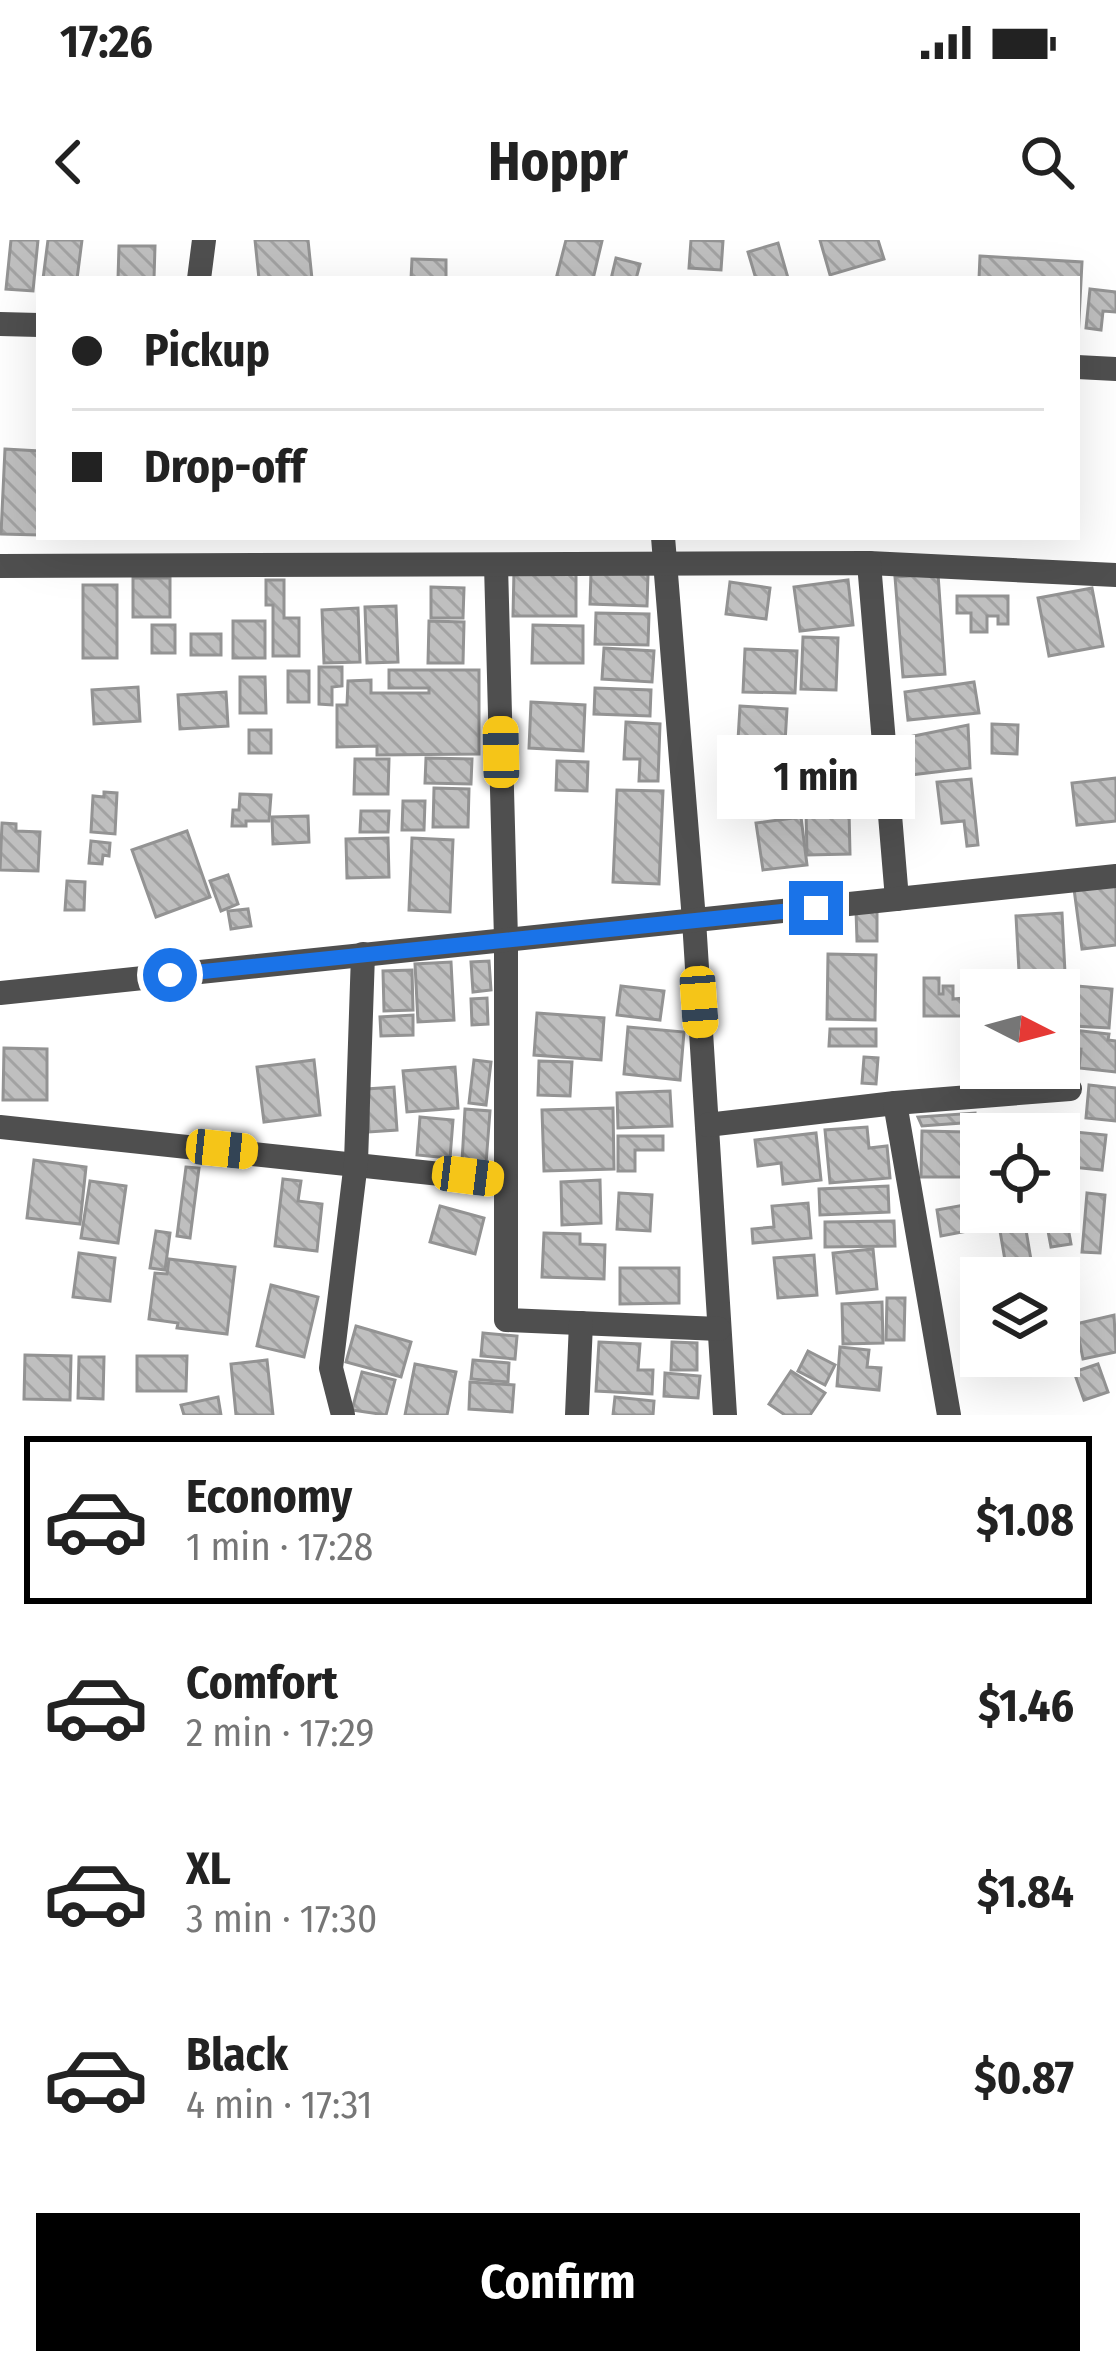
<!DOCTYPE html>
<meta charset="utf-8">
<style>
:root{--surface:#fff;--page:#f6f6f6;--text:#222;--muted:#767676;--line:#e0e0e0;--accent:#000}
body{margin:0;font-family:"Fira Sans Condensed",sans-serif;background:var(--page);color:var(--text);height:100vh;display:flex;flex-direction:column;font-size:45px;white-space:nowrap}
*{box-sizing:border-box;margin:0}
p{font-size:39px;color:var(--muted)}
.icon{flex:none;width:66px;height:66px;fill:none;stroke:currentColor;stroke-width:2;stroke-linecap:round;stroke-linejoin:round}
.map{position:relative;height:1175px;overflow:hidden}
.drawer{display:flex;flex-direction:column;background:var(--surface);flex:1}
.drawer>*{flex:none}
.banner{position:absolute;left:36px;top:36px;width:1044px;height:264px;border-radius:0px;box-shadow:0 12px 48px #0002;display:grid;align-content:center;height:264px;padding:0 36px;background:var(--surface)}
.needle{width:78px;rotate:96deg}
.tools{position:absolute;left:960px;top:729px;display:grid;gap:24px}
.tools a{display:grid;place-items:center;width:120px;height:120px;border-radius:0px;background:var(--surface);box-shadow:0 12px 48px #0002;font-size:60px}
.end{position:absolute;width:54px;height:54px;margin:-27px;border:15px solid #1a73e8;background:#fff;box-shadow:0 0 0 6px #fff}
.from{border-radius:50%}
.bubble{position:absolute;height:84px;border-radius:0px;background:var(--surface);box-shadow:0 12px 48px #0002;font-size:39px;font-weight:700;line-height:84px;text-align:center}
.car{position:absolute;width:36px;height:72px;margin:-36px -18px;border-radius:15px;box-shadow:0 0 9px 3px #0007;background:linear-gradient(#f5c518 24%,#345 0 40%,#f5c518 0 76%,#345 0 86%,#f5c518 0)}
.banner b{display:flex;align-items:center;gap:42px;height:114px;font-size:45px}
.banner b+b{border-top:3px solid var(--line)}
.banner i{width:30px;height:30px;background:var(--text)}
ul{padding:21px 0 0;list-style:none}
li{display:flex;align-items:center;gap:36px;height:168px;margin:0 24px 18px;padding:0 12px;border:6px solid transparent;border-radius:0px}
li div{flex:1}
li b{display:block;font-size:45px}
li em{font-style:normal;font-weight:700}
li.on{border-color:var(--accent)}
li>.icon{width:108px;height:108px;stroke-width:1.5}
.primary-button{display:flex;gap:24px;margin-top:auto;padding:24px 36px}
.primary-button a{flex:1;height:138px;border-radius:0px;background:var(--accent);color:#fff;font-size:48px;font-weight:700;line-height:138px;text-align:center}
.status{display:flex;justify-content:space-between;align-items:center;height:84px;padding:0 60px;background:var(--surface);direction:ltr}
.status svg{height:33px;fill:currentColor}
header{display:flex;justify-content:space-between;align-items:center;height:156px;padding:0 36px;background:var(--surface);font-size:54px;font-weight:700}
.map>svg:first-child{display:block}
.building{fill:url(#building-back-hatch);stroke:#939393;stroke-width:3}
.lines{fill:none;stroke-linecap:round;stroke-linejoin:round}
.minor{stroke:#4f4f4f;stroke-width:24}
.route{stroke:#1a73e8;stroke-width:15}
</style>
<div class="status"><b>17:26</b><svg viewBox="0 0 49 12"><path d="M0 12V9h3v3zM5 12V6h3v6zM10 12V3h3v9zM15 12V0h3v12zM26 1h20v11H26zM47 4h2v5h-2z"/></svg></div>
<header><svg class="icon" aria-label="back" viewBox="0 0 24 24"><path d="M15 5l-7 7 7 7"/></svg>Hoppr<svg class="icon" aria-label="search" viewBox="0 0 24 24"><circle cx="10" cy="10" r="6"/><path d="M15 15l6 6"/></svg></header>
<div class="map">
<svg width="1116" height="1175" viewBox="0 0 1116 1175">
<defs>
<pattern id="building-back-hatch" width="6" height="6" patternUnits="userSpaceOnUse" patternTransform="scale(3)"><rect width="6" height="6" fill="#bfbfbf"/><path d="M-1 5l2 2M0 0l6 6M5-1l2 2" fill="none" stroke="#a2a2a2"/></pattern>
</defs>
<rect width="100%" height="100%" fill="#fff"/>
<g class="building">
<polygon points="11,0 38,0 33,51 6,49"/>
<polygon points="48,0 82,0 77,39 43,39"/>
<polygon points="255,0 308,0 312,39 259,39"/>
<polygon points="566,0 602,1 593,39 556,39"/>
<polygon points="691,0 723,1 721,30 689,28"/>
<polygon points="820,0 878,0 884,19 830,35"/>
<polygon points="778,3 788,38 756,39 748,12"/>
<polygon points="119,6 155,6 154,39 118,39"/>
<polygon points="980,16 1082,22 1078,99 1077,39 979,39"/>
<polygon points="616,18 640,24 636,39 611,39"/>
<polygon points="412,19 446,20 446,39 411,39"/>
<polygon points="1090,49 1116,52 1116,72 1103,71 1101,90 1086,88"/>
<polygon points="5,209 39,211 39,295 1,294"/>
<polygon points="514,330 576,331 576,376 513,376"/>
<polygon points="591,332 648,334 647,366 590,364"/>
<polygon points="938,334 945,434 903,437 895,337"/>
<rect x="133" y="338" width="37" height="39"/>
<polygon points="266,340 284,340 284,378 299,378 299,416 273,416 273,365 266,365"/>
<polygon points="848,340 853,385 800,391 794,347"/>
<polygon points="730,342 770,348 766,379 726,374"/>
<rect x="83" y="345" width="34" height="73"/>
<polygon points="431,347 464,348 463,378 431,378"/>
<polygon points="1092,348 1103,406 1049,416 1038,358"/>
<polygon points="957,356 1008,356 1008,384 998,384 998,376 987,376 987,392 971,392 971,373 957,373"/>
<polygon points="396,366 398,422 367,423 365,367"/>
<polygon points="358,368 360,422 324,423 322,370"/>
<polygon points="596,373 649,374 648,405 595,404"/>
<rect x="233" y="381" width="32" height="37"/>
<polygon points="429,381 464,382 463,423 428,423"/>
<rect x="152" y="385" width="23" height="28"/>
<polygon points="533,385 583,386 583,423 532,423"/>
<rect x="191" y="394" width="30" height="21"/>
<polygon points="803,397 838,398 836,450 801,449"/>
<polygon points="604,408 654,411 652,442 602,439"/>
<polygon points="745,409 797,411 795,453 743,452"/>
<polygon points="319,427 342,427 342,446 332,447 332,465 319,464"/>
<polygon points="389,430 479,430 479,514 377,515 377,506 337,507 337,465 347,465 348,441 371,440 371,453 429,453 429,448 389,448"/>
<rect x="288" y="431" width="21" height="31"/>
<polygon points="240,437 265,437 266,473 240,473"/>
<polygon points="974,442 979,473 908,480 905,452"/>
<polygon points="138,447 140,481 94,484 92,450"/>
<polygon points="595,448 651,450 650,476 594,474"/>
<polygon points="226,452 228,486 180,489 178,455"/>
<polygon points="531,462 585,465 583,511 529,508"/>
<polygon points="740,466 787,469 785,503 738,500"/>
<polygon points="626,482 660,484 658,541 639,541 640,519 624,519"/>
<polygon points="992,484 1018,485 1017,514 992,513"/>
<polygon points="968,485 970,528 910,535 904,498"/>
<rect x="249" y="490" width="22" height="23"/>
<polygon points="791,513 796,569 750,573 746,517"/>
<polygon points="426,518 472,519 471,544 425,543"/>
<polygon points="355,519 389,519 388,554 354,554"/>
<polygon points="557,521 588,522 587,551 556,550"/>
<polygon points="811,521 824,521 822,536 830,537 831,527 858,528 857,546 846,545 845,563 807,561 807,568 801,567 804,528 811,529"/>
<polygon points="1116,538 1116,581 1077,585 1072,543"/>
<polygon points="971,539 978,605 967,606 964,581 942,583 937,542"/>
<polygon points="434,548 469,549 468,587 433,587"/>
<polygon points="617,550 663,551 659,644 613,642"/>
<polygon points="104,552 117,553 115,594 91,592 93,556 104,557"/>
<polygon points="240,554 271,555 269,581 246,581 246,586 232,586 233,570 239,570"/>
<polygon points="403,561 425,561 424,590 402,590"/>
<polygon points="849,570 850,614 807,615 806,571"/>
<polygon points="361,571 389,571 388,592 360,592"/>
<polygon points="308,576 309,602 273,604 272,577"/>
<polygon points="801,577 807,625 763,630 756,583"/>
<polygon points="2,583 16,584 16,591 40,592 38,631 0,630"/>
<polygon points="187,591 210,657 156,677 132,610"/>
<polygon points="388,598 389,637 347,638 346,599"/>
<polygon points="412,598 453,600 450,672 409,670"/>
<polygon points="91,601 110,603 109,616 103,615 102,624 89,623"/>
<polygon points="228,635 238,664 221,671 210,641"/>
<polygon points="67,641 85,642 84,670 65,670"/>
<polygon points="1116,643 1116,705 1082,709 1074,649"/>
<polygon points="248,669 251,686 231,689 228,671"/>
<polygon points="856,670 877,670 877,701 857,701"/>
<polygon points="1062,673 1067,773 1059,773 1059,750 1020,750 1016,676"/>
<polygon points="828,714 876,715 875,780 827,779"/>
<polygon points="489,721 491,750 473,752 471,722"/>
<polygon points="451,722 454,780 418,782 415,724"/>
<polygon points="412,730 413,770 384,771 383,731"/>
<polygon points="924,738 939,738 939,754 943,754 943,746 953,746 953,759 965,758 966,739 977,738 977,776 924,776"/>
<polygon points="621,746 664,751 660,780 617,775"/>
<polygon points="1077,746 1112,749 1109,788 1074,786"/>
<polygon points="487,758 488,784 472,785 471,759"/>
<polygon points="537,773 604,778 601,820 534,815"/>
<polygon points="413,775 413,795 381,796 380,777"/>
<polygon points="628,787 684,792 680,840 624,834"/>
<polygon points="830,789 876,789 876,806 829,806"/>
<polygon points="1073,790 1109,794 1108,800 1116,801 1116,832 1079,828 1081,809 1071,808"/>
<polygon points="4,808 47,809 47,860 3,860"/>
<polygon points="864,817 878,818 876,844 862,843"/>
<polygon points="314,820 320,875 264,882 257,827"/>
<polygon points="474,820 491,822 486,865 469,863"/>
<polygon points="539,821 572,822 570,856 538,855"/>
<polygon points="455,827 458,868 407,872 403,831"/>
<polygon points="1089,845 1116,848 1116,881 1086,878"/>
<polygon points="394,847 397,890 369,892 367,849"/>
<polygon points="670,851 672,886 618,888 617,853"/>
<polygon points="613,868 614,929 544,931 542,870"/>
<polygon points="465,869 490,871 486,924 462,922"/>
<polygon points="975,873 975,882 922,886 918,877"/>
<polygon points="420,877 453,880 450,918 417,915"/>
<polygon points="867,887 869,908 887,906 890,938 830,943 825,890"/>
<polygon points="922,891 966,892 966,937 921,937"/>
<polygon points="1075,892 1106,895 1102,930 1071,927"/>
<polygon points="816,893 821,940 783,944 781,923 758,926 755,900"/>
<polygon points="618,896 663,896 663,910 635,910 635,931 618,931"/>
<polygon points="34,920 86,927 80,984 27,978"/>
<polygon points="186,927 199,928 190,998 177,996"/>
<polygon points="283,939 301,941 298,961 322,964 317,1011 275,1006"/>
<polygon points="600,940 601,983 562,985 561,942"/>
<polygon points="90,941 126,946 118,1003 81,998"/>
<polygon points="888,946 889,972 820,975 819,949"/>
<polygon points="619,953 652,955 650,991 617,989"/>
<polygon points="1087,953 1105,955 1100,1013 1082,1012"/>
<polygon points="981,962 981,972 1023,972 1034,1038 1008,1038 999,985 941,996 937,970"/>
<polygon points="808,963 811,998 753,1003 752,989 774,987 772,966"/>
<polygon points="440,966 484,978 475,1014 430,1002"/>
<polygon points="1065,971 1071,1004 1051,1007 1045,975"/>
<polygon points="894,981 895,1006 825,1007 825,982"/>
<polygon points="156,991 170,993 165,1030 150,1028"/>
<polygon points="544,993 580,994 580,1004 605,1005 604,1039 542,1037"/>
<polygon points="873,1009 877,1049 837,1053 833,1013"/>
<polygon points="79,1013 115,1018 110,1061 73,1057"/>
<polygon points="814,1015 817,1055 778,1058 774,1018"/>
<polygon points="169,1019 235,1027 227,1094 177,1088 178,1083 149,1079 155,1033 167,1034"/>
<polygon points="620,1028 679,1028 679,1063 620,1064"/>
<polygon points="271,1045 318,1057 304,1117 257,1106"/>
<polygon points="887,1058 905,1058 904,1100 886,1100"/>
<polygon points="882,1062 883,1103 843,1104 842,1064"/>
<polygon points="1114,1075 1116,1112 1083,1119 1076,1084"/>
<polygon points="356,1086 411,1102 401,1137 346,1122"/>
<polygon points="483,1093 517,1096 515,1119 481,1116"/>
<polygon points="599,1102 640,1104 638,1130 653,1130 652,1154 596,1151"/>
<polygon points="672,1102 697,1103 697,1130 671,1130"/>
<polygon points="840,1107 869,1110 867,1127 881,1128 879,1150 837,1146"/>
<polygon points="808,1111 835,1125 825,1145 798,1131"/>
<polygon points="25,1115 71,1116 70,1160 24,1159"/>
<polygon points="137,1116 187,1116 186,1151 137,1151"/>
<polygon points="79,1117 104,1117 103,1159 78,1158"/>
<polygon points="267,1120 273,1175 236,1175 231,1124"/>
<polygon points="473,1120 509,1123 508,1142 471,1139"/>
<polygon points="415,1124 456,1132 447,1175 405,1175"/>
<polygon points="1098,1124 1108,1152 1084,1160 1074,1132"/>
<polygon points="791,1131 825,1153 810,1175 785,1175 769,1164"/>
<polygon points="362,1132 395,1140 386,1175 352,1170"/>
<polygon points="665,1133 700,1136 698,1158 664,1156"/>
<polygon points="470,1142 514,1145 512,1172 469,1169"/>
<polygon points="218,1157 221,1175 184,1175 181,1165"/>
<polygon points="615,1157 654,1161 653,1175 613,1175"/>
</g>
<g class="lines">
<g class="minor">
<polyline points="199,39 204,0"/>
<polyline points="0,84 39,85"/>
<polyline points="1077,127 1116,129"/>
<polyline points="663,297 694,680 725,1175"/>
<polyline points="869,323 1116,335"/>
<polyline points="496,325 506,699 506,1080 719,1089"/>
<polyline points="0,326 869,323 897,659"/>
<polyline points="0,753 1116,636"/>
<polyline points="707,885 895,863"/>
<polyline points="0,887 506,941"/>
<polyline points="343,1175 331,1128 356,922 363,714"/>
<polyline points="577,1175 581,1083"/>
<polyline points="949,1175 895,863 1070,849"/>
</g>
</g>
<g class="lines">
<polyline class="route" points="170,735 816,668"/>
</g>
</svg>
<div class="tools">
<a><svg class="needle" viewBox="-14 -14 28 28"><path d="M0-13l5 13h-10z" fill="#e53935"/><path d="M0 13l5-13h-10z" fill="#767676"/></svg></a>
<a><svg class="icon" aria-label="locate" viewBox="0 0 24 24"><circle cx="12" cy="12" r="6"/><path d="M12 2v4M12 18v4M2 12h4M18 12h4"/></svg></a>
<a><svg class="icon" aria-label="layers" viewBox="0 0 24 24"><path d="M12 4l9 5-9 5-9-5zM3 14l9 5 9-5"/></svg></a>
</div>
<i class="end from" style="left:170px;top:735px"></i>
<i class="end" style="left:816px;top:668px"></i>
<div class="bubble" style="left:717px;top:495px;width:198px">1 min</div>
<i class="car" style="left:501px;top:512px;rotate:359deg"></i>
<i class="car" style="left:699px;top:762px;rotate:176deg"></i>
<i class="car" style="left:222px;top:909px;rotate:96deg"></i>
<i class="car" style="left:468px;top:936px;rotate:97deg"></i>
<div class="banner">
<b><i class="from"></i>Pickup</b>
<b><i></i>Drop-off</b>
</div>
</div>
<section class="drawer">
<ul>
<li class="on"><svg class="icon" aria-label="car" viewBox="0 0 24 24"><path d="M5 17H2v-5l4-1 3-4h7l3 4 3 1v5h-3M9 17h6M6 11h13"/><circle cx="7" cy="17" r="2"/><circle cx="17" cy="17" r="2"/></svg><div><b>Economy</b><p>1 min · 17:28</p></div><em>$1.08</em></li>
<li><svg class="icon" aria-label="car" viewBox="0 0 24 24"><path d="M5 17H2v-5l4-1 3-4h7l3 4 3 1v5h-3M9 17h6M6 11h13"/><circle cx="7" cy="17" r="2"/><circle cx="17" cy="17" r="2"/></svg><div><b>Comfort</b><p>2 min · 17:29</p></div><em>$1.46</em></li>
<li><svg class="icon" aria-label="car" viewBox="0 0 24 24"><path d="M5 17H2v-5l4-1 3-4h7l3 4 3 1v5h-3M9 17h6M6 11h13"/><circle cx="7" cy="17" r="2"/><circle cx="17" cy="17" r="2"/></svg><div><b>XL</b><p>3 min · 17:30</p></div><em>$1.84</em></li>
<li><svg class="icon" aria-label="car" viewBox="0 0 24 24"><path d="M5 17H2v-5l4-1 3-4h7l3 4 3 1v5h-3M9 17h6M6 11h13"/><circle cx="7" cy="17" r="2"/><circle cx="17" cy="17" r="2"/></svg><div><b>Black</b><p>4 min · 17:31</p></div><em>$0.87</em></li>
</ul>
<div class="primary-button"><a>Confirm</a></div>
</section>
